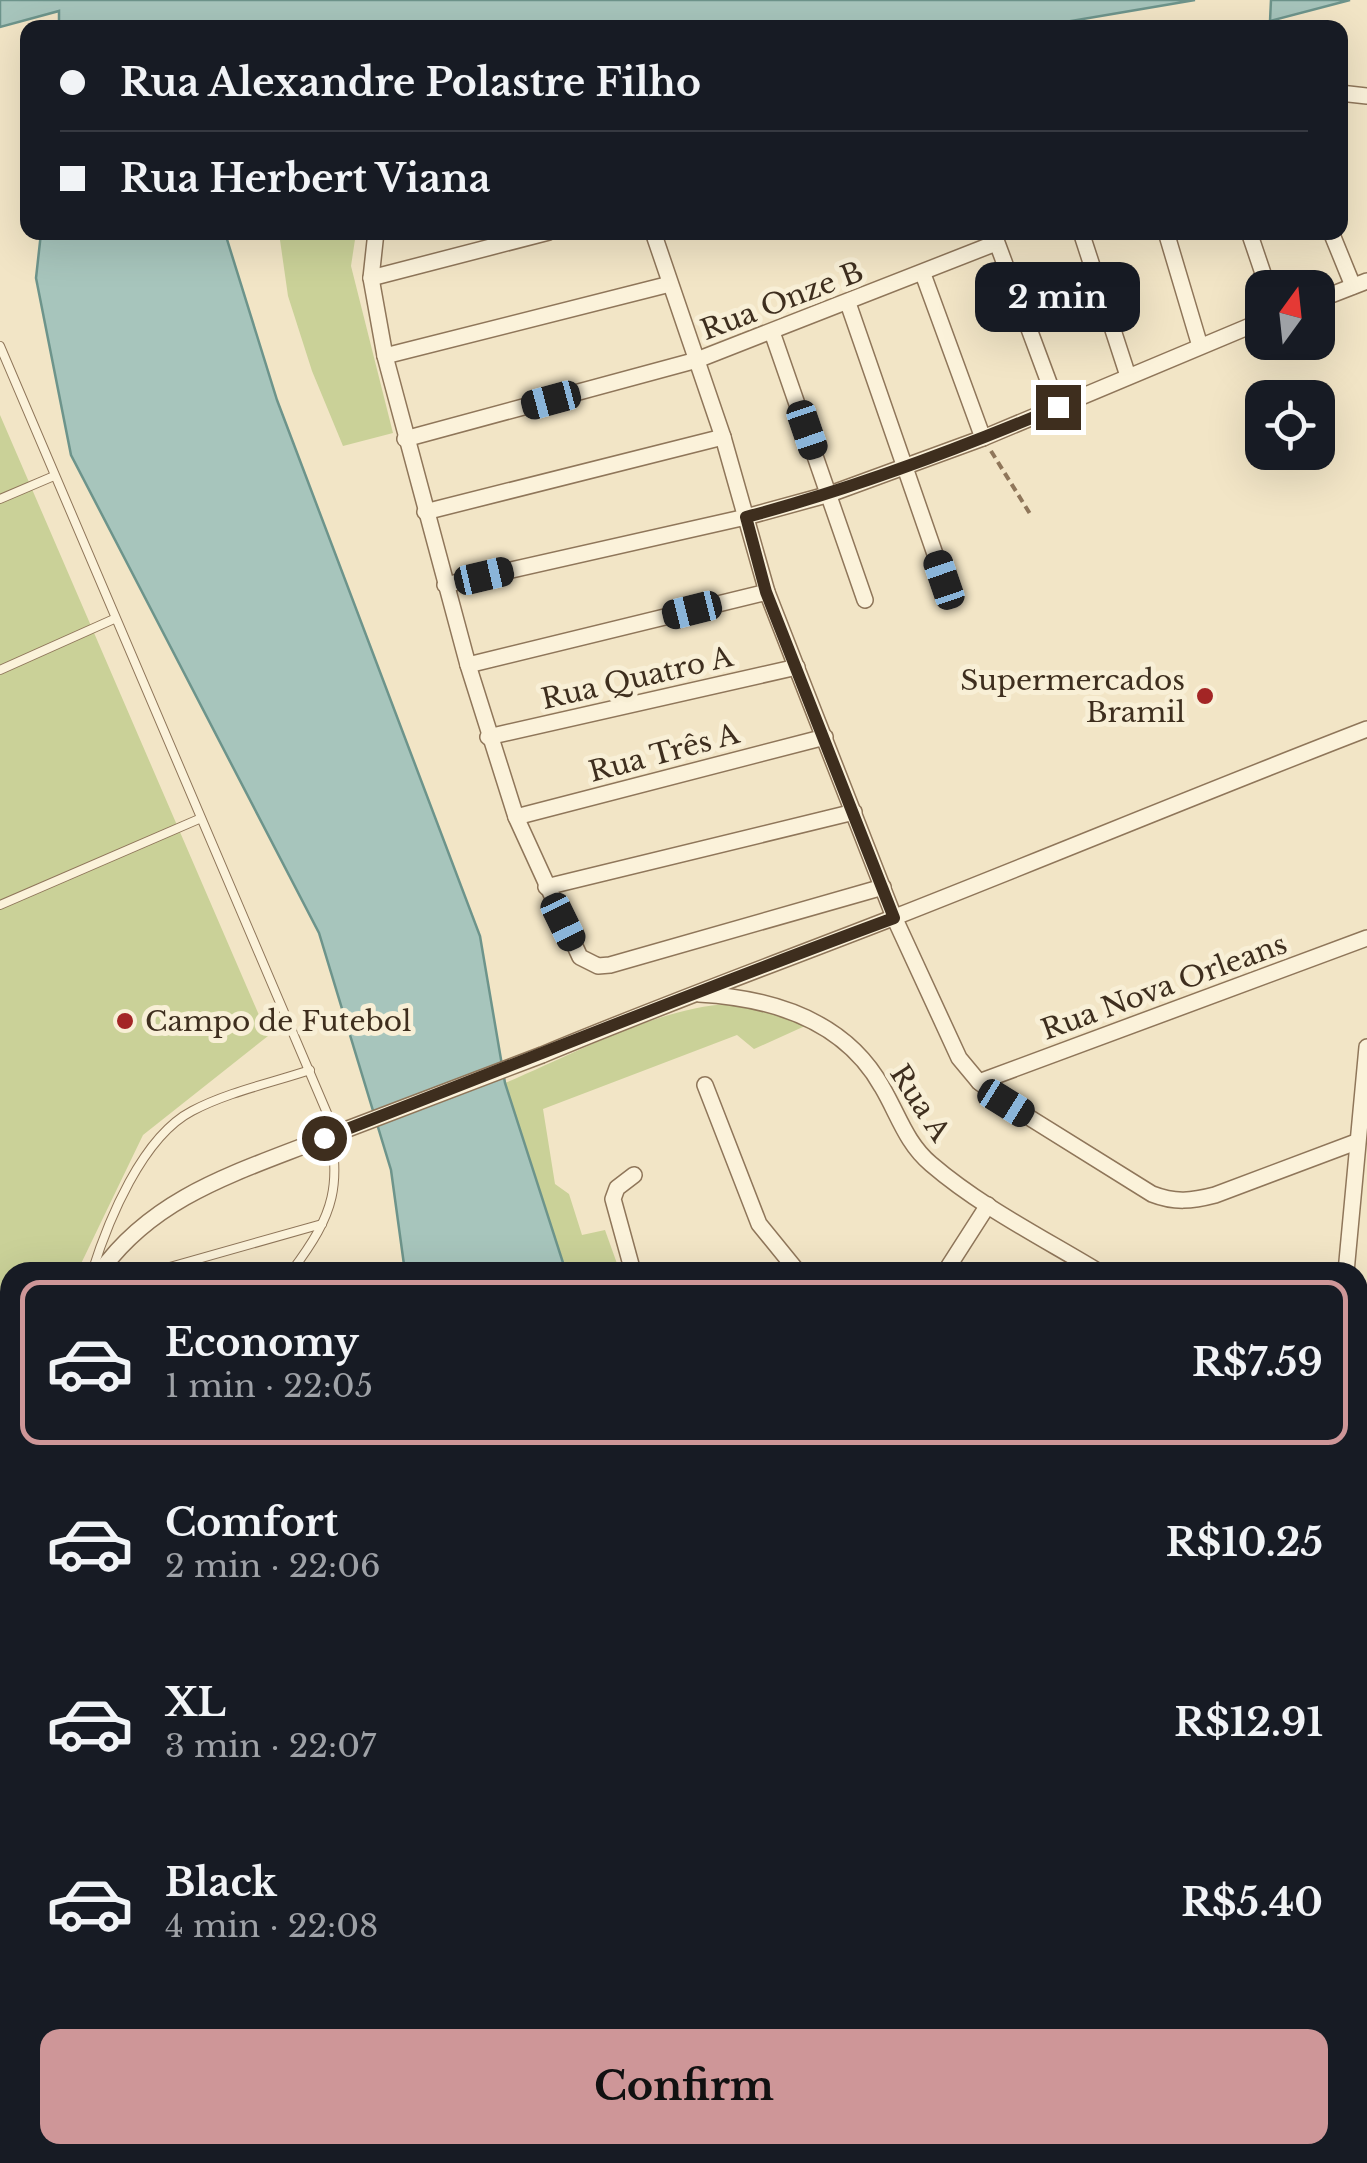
<!DOCTYPE html>
<meta charset="utf-8">
<style>
:root{--surface:#171b24;--page:#242831;--text:#f1f3f6;--muted:#9ea1a6;--line:#363941;--accent:#ce9698}
body{margin:0;font-family:"Libre Baskerville",serif;background:var(--page);color:var(--text);height:100vh;display:flex;flex-direction:column;font-size:38px;white-space:nowrap}
*{box-sizing:border-box;margin:0}
p{font-size:32px;color:var(--muted)}
.icon{flex:none;width:55px;height:55px;fill:none;stroke:currentColor;stroke-width:2;stroke-linecap:round;stroke-linejoin:round}
.map{position:relative;flex:1;overflow:hidden}
.side{position:absolute;left:0px;top:1262px;width:1368px;height:902px;display:flex;flex-direction:column;background:var(--surface);border-radius:30px 30px 0 0;box-shadow:0 10px 40px #0002}
.side>*{flex:none}
.guide{position:absolute;left:20px;top:20px;width:1328px;height:220px;border-radius:20px;box-shadow:0 10px 40px #0002;display:grid;align-content:center;height:220px;padding:0 40px;background:var(--surface)}
.needle{width:65px;rotate:15deg}
.buttons{position:absolute;left:1245px;top:270px;display:grid;gap:20px}
.buttons a{display:grid;place-items:center;width:90px;height:90px;border-radius:20px;background:var(--surface);box-shadow:0 10px 40px #0002;font-size:50px}
.end{position:absolute;width:45px;height:45px;margin:-22px;border:12px solid #3e2e1e;background:#fff;box-shadow:0 0 0 5px #fff}
.from{border-radius:50%}
.bubble{position:absolute;height:70px;border-radius:20px;background:var(--surface);box-shadow:0 10px 40px #0002;font-size:32px;font-weight:800;line-height:70px;text-align:center}
.car{position:absolute;width:30px;height:60px;margin:-30px -15px;border-radius:12px;box-shadow:0 0 8px 2px #0007;background:linear-gradient(#222 24%,#8ab4d8 0 40%,#222 0 76%,#8ab4d8 0 86%,#222 0)}
.guide b{display:flex;align-items:center;gap:35px;height:95px;font-size:38px}
.guide b+b{border-top:2px solid var(--line)}
.guide i{width:25px;height:25px;background:var(--text)}
ul{padding:18px 0 0;list-style:none}
li{display:flex;align-items:center;gap:30px;height:165px;margin:0 20px 15px;padding:0 20px;border:5px solid transparent;border-radius:20px}
li div{flex:1}
li b{display:block;font-size:38px}
li em{font-style:normal;font-weight:800}
li.selected{border-color:var(--accent)}
li>.icon{width:90px;height:90px;stroke-width:1.5}
.button{display:flex;gap:20px;margin-top:auto;padding:20px 40px}
.button a{flex:1;height:115px;border-radius:20px;background:var(--accent);color:#111;font-size:40px;font-weight:800;line-height:115px;text-align:center}
.map>svg:first-child{display:block}
.green{fill:#cad198}
.water{fill:#a7c5bc;stroke:#6d948b;stroke-width:2.5}
.lines{fill:none;stroke-linecap:round;stroke-linejoin:round}
.lane-casing{stroke:#8f765a;stroke-width:10}
.street-casing{stroke:#8f765a;stroke-width:18}
.path{stroke:#8f765a;stroke-width:4;stroke-dasharray:8 5;stroke-linecap:butt}
.lane{stroke:#fbf2da;stroke-width:8}
.street{stroke:#fbf2da;stroke-width:15}
.street-bridge-casing{stroke:#8f765a;stroke-width:18;stroke-linecap:butt}
.street-bridge{stroke:#fbf2da;stroke-width:15}
.route{stroke:#3e2e1e;stroke-width:12}
.poi-dot{fill:#a32525;stroke:#f8efd6;stroke-width:4}
.labels{text-anchor:middle;dominant-baseline:central;stroke-width:10;stroke-linejoin:round;paint-order:stroke}
.street-label{font-size:28px;fill:#3e2e1e;stroke:#f8efd6}
.poi-label{font-size:28px;fill:#3e2e1e;stroke:#f8efd6;text-anchor:end}
</style>
<div class="map">
<svg width="1367" height="2163" viewBox="0 0 1367 2163">
<rect width="100%" height="100%" fill="#f2e5c6"/>
<g class="green">
<polygon points="282,232 356,233 351,266 393,433 343,446 312,371 288,296 280,240"/>
<polygon points="0,415 268,1036 143,1135 77,1272 10,1272 10,1422 0,1444"/>
<path d="M729,1004L771,1010L805,1026L754,1049L737,1035L543,1109L555,1184L569,1194L582,1235L605,1230L620,1272H566L505,1083C572,1055 658,1007 729,1004Z"/>
<polygon points="1367,1853 1367,2163 815,2163 809,2155 1358,2155 1358,1860"/>
</g>
<g class="water">
<polygon points="0,0 1195,0 1030,28 59,28 59,11 0,27"/>
<polygon points="1271,0 1350,0 1270,21"/>
<polygon points="41,233 225,233 277,400 480,936 505,1083 566,1272 405,1272 391,1170 319,933 71,455 36,278"/>
<polygon points="0,1898 10,1902 10,2070 0,2065"/>
<polygon points="180,2155 809,2155 815,2163 195,2163"/>
</g>
<g class="lines">
<g class="lane-casing">
<g id="lane">
<path d="M0,346L327,1113C342,1186 336,1212 291,1272"/>
<polyline points="0,499 54,476"/>
<polyline points="0,670 114,619"/>
<polyline points="0,905 199,819"/>
<path d="M92,1272C108,1221 142,1137 192,1111C228,1092 271,1083 310,1070"/>
<polyline points="152,1272 322,1224"/>
<polyline points="0,1478 10,1481"/>
<polyline points="0,1618 10,1622"/>
<polyline points="0,1637 10,1633"/>
<polyline points="0,1669 10,1666"/>
<polyline points="0,1760 10,1756"/>
</g>
</g>
<g class="street-casing">
<g id="street">
<polyline points="1340,93 1367,96"/>
<polyline points="376,232 371,278 385,356 468,665 516,817 580,957 598,966 610,965 883,887"/>
<path d="M653,232L723,437L767,592L894,917L959,1058L979,1082L1006,1103L1152,1194C1175,1203 1192,1201 1215,1195L1356,1142"/>
<polyline points="993,232 1058,407"/>
<polyline points="1081,232 1128,376"/>
<polyline points="1166,232 1200,346"/>
<polyline points="1249,232 1268,288"/>
<polyline points="1331,232 1353,286"/>
<polyline points="923,274 983,438"/>
<polyline points="371,278 549,232"/>
<polyline points="1318,300 1367,281"/>
<polyline points="848,303 944,580"/>
<polyline points="772,332 865,600"/>
<polyline points="385,356 670,284"/>
<polyline points="405,439 697,360 996,243"/>
<polyline points="425,512 723,437"/>
<polyline points="445,585 746,517 830,494 983,438 1262,321"/>
<polyline points="468,665 767,592"/>
<polyline points="488,737 797,667"/>
<polyline points="516,817 825,737"/>
<polyline points="546,887 854,812"/>
<path d="M699,994C771,998 844,1019 882,1087C898,1114 906,1143 931,1164C981,1207 1043,1238 1099,1272"/>
<path d="M542,1055C659,1006 777,963 895,917C1053,855 1209,790 1367,729"/>
<polyline points="979,1082 1367,938"/>
<polyline points="705,1085 759,1224 798,1272"/>
<path d="M100,1272C155,1195 239,1172 324,1138"/>
<polyline points="633,1272 613,1199 617,1188 634,1175"/>
<polyline points="945,1272 988,1205"/>
<polyline points="1346,1272 1367,1047"/>
<polyline points="1358,1432 1367,1438"/>
<polyline points="0,1530 10,1501"/>
<polyline points="1358,1551 1367,1534"/>
</g>
</g>
<polyline class="path" points="991,451 1032,517"/>
<use href="#lane" class="lane"/>
<use href="#street" class="street"/>
<g class="street-bridge-casing">
<polyline id="street-bridge" points="324,1138 542,1055"/>
</g>
<use href="#street-bridge" class="street-bridge"/>
</g>
<g class="lines">
<path class="route" d="M324,1138C514,1065 703,988 894,918L766,592L746,517C853,489 956,450 1058,407"/>
</g>
<g class="poi-dot">
<circle cx="1205" cy="696" r="10"/>
<circle cx="125" cy="1021" r="10"/>
</g>
<g class="labels">
<g class="street-label">
<text transform="translate(782 301) rotate(-21)">Rua Onze B</text>
<text transform="translate(637 678) rotate(-13)">Rua Quatro A</text>
<text transform="translate(664 753) rotate(-15)">Rua Três A</text>
<text transform="translate(1164 987) rotate(-20)">Rua Nova Orleans</text>
<text transform="translate(920 1103) rotate(57)">Rua A</text>
</g>
<g class="poi-label">
<text x="1185" y="680">Supermercados<tspan x="1185" dy="32">Bramil</tspan></text>
<text x="145" y="1021" text-anchor="start">Campo de Futebol</text>
</g>
</g>
</svg>
<div class="buttons">
<a><svg class="needle" viewBox="-14 -14 28 28"><path d="M0-13l5 13h-10z" fill="#e53935"/><path d="M0 13l5-13h-10z" fill="#9ea1a6"/></svg></a>
<a><svg class="icon" aria-label="locate" viewBox="0 0 24 24"><circle cx="12" cy="12" r="6"/><path d="M12 2v4M12 18v4M2 12h4M18 12h4"/></svg></a>
</div>
<i class="end from" style="left:324px;top:1138px"></i>
<i class="end" style="left:1058px;top:407px"></i>
<div class="bubble" style="left:975px;top:262px;width:165px">2 min</div>
<i class="car" style="left:551px;top:400px;rotate:255deg"></i>
<i class="car" style="left:807px;top:430px;rotate:161deg"></i>
<i class="car" style="left:484px;top:576px;rotate:77deg"></i>
<i class="car" style="left:944px;top:580px;rotate:341deg"></i>
<i class="car" style="left:692px;top:610px;rotate:256deg"></i>
<i class="car" style="left:563px;top:922px;rotate:154deg"></i>
<i class="car" style="left:1006px;top:1103px;rotate:122deg"></i>
<div class="guide">
<b><i class="from"></i>Rua Alexandre Polastre Filho</b>
<b><i></i>Rua Herbert Viana</b>
</div>
<section class="side">
<ul>
<li class="selected"><svg class="icon" aria-label="car" viewBox="0 0 24 24"><path d="M5 17H2v-5l4-1 3-4h7l3 4 3 1v5h-3M9 17h6M6 11h13"/><circle cx="7" cy="17" r="2"/><circle cx="17" cy="17" r="2"/></svg><div><b>Economy</b><p>1 min · 22:05</p></div><em>R$7.59</em></li>
<li><svg class="icon" aria-label="car" viewBox="0 0 24 24"><path d="M5 17H2v-5l4-1 3-4h7l3 4 3 1v5h-3M9 17h6M6 11h13"/><circle cx="7" cy="17" r="2"/><circle cx="17" cy="17" r="2"/></svg><div><b>Comfort</b><p>2 min · 22:06</p></div><em>R$10.25</em></li>
<li><svg class="icon" aria-label="car" viewBox="0 0 24 24"><path d="M5 17H2v-5l4-1 3-4h7l3 4 3 1v5h-3M9 17h6M6 11h13"/><circle cx="7" cy="17" r="2"/><circle cx="17" cy="17" r="2"/></svg><div><b>XL</b><p>3 min · 22:07</p></div><em>R$12.91</em></li>
<li><svg class="icon" aria-label="car" viewBox="0 0 24 24"><path d="M5 17H2v-5l4-1 3-4h7l3 4 3 1v5h-3M9 17h6M6 11h13"/><circle cx="7" cy="17" r="2"/><circle cx="17" cy="17" r="2"/></svg><div><b>Black</b><p>4 min · 22:08</p></div><em>R$5.40</em></li>
</ul>
<div class="button"><a>Confirm</a></div>
</section>
</div>
